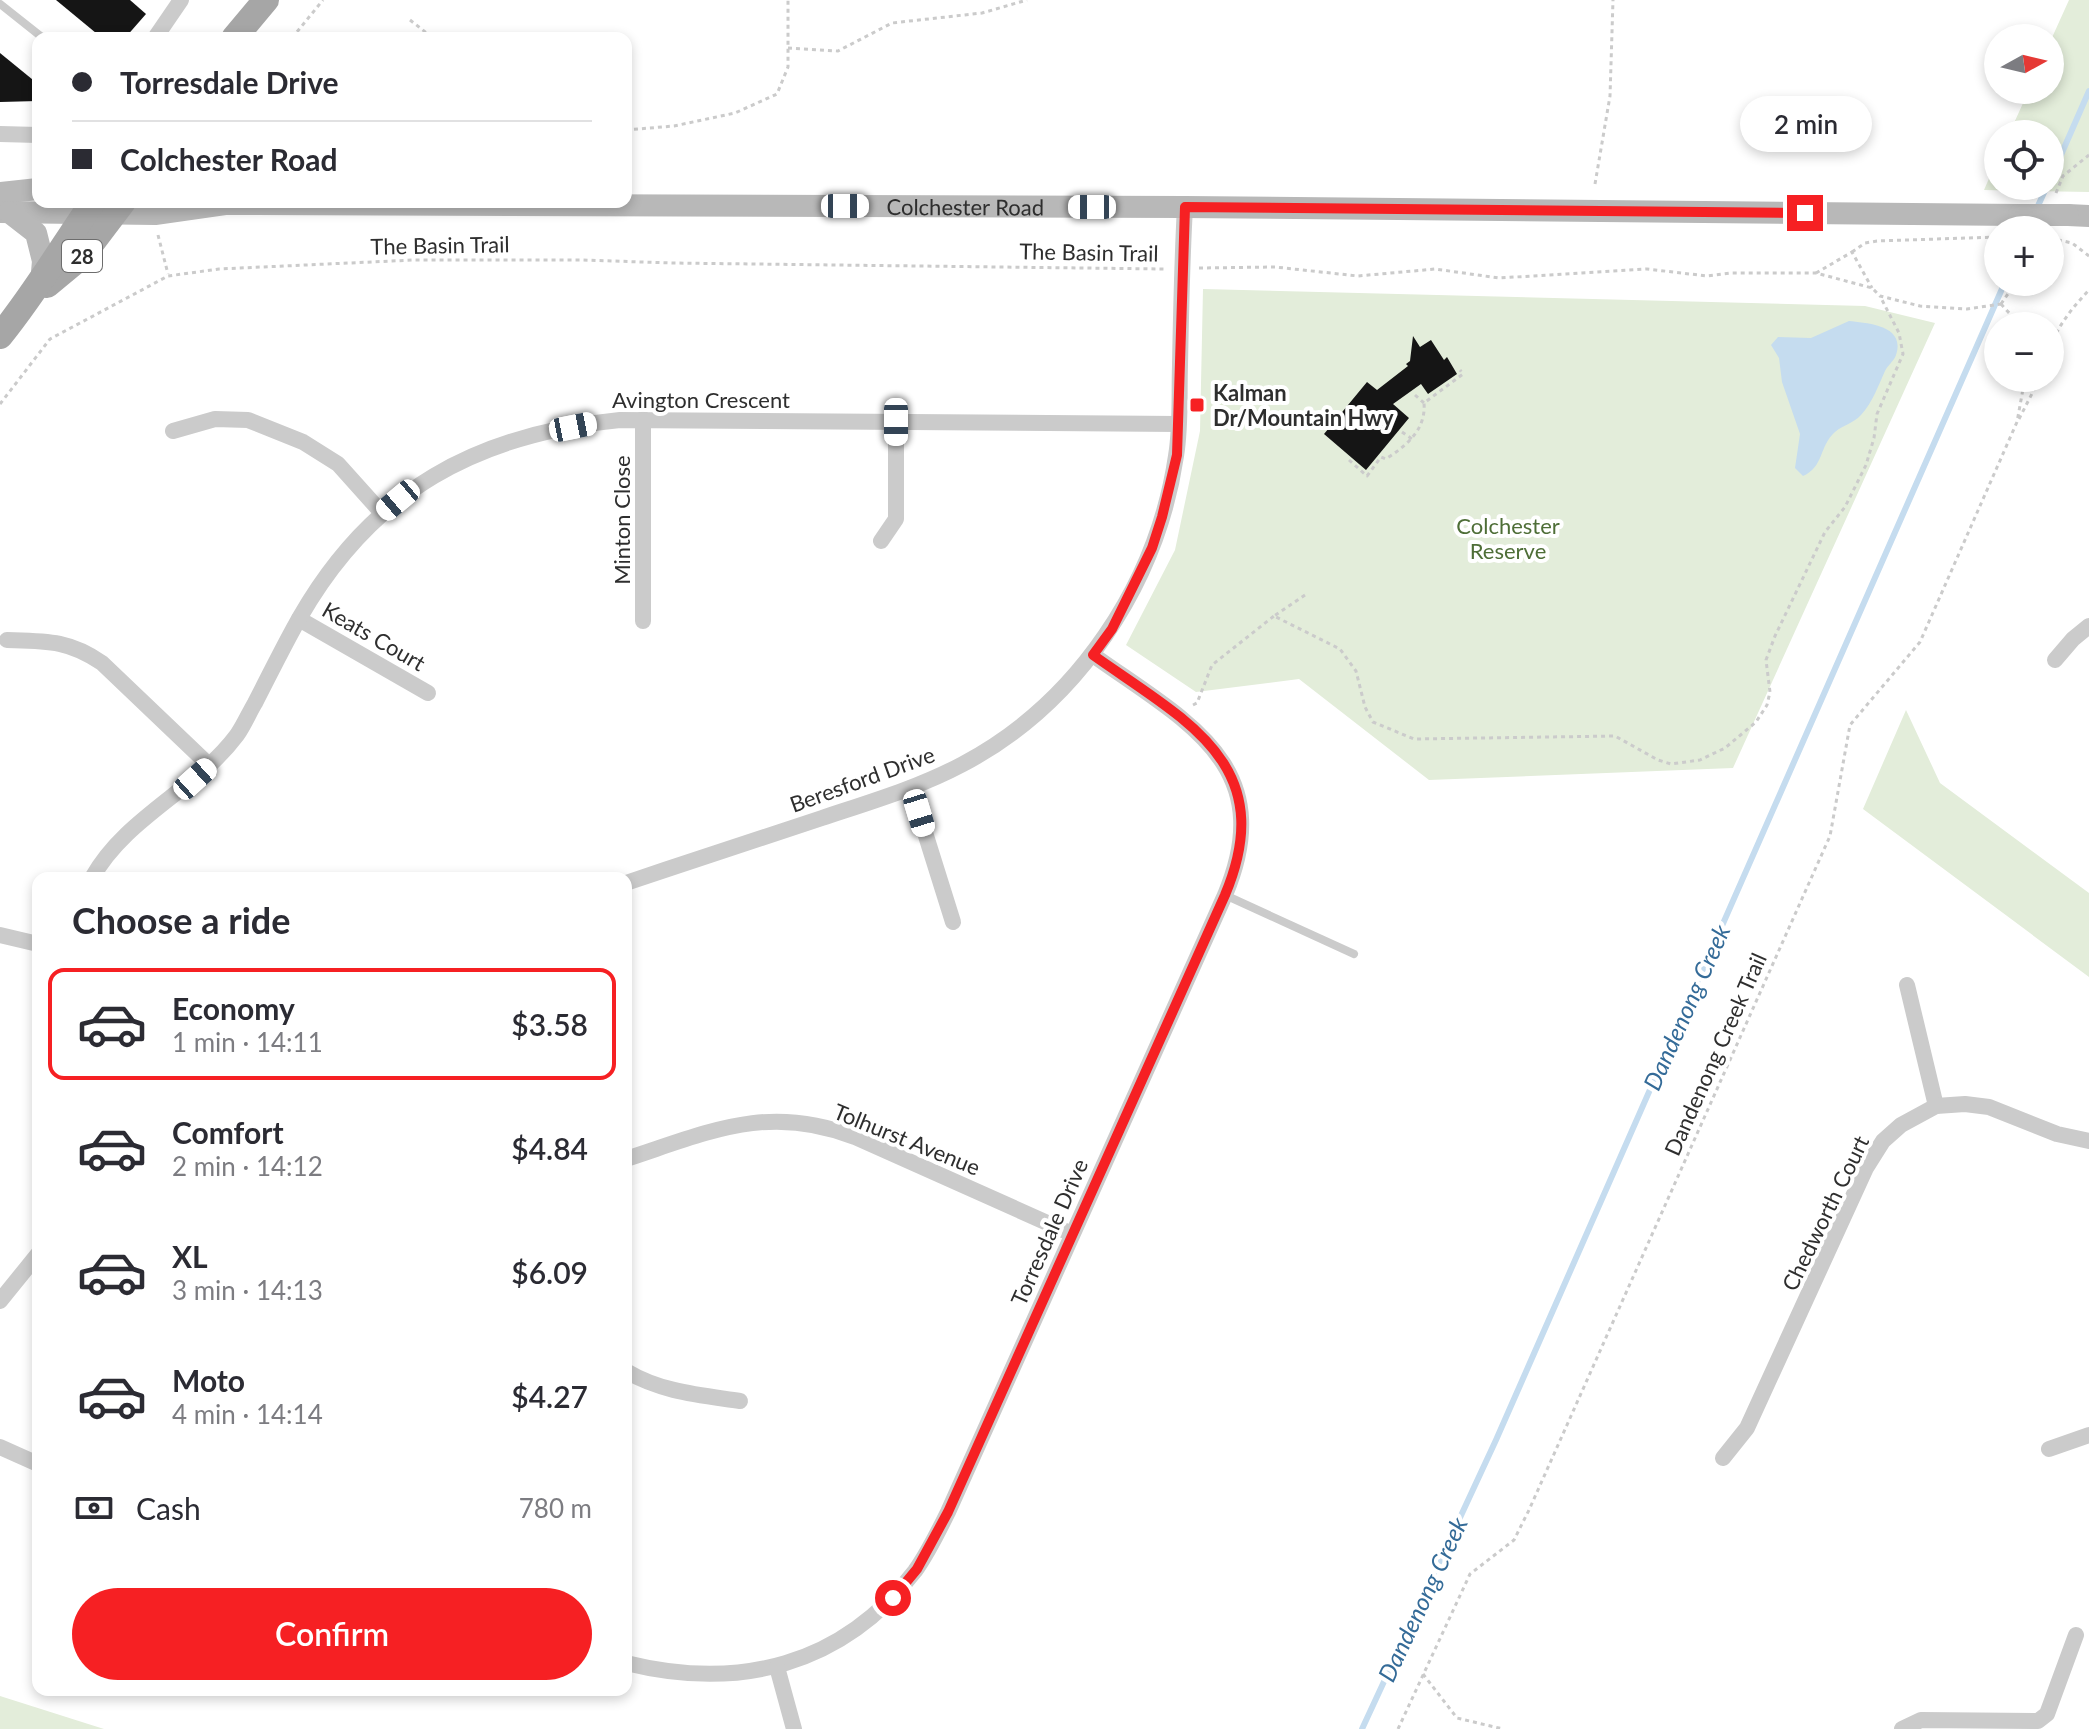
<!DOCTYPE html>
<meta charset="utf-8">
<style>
:root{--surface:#fff;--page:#f2f2f3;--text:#2b2b33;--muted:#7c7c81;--line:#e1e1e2;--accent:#f62023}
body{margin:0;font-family:Lato,sans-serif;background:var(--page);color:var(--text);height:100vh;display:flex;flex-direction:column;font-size:30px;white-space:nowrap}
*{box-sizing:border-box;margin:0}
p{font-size:26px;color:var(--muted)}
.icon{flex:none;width:44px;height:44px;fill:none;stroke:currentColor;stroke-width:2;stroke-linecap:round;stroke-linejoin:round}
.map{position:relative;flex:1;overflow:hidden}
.panel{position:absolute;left:32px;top:872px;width:600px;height:824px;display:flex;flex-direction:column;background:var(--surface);border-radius:16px;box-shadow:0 4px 12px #0003}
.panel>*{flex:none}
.guide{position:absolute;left:32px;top:32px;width:600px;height:176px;border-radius:16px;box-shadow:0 4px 12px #0003;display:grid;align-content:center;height:176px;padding:0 40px;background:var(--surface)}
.needle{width:52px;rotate:82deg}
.buttons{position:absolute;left:1984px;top:24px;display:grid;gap:16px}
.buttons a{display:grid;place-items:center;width:80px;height:80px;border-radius:50%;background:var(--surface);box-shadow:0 4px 12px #0003;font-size:40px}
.end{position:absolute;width:36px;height:36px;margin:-18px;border:10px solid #f62023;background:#fff;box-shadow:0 0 0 4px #fff}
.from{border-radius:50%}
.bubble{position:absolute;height:56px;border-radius:28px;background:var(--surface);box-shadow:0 4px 12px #0003;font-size:26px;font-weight:600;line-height:56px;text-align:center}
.car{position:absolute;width:24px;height:48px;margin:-24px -12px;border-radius:10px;box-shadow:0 0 6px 2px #0007;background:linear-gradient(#fff 24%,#345 0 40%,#fff 0 76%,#345 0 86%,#fff 0)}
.guide b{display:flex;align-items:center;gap:28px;height:76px;font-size:30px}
.guide b+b{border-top:2px solid var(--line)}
.guide i{width:20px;height:20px;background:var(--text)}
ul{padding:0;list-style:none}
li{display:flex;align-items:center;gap:24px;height:112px;margin:0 16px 12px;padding:0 24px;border:4px solid transparent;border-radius:16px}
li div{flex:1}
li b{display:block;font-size:30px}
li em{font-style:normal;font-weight:600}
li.current{border-color:var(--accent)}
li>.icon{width:72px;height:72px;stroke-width:1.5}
h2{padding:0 40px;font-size:36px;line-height:96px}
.pay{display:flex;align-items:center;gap:20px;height:88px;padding:0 40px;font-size:30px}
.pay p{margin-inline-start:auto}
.cta{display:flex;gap:16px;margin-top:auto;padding:16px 40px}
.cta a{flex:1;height:92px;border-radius:48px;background:var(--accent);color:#fff;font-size:32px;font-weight:600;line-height:92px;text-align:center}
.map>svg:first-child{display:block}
.green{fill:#e3edda}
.water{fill:#c5dcef}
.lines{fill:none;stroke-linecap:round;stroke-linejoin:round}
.stream{stroke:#c5dcef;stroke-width:6}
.building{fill:#151515}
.path{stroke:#cbcbcb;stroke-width:3;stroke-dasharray:4 4;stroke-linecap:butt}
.service{stroke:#cbcbcb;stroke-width:8}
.minor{stroke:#cbcbcb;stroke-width:16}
.secondary{stroke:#b8b8b8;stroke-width:22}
.primary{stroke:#a6a6a6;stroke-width:26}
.secondary-bridge{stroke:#b8b8b8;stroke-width:22}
.route{stroke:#f62023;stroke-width:10}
.poi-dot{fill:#f62023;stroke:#fff;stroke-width:3}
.labels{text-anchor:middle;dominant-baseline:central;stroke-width:8;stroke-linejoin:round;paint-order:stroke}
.shield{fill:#fff;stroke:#6d6d6d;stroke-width:2}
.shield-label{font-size:20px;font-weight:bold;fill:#2e2e2e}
.street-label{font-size:22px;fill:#2e2e2e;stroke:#fff}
.poi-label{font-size:22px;font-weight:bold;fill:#2e2e2e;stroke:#fff;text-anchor:start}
.park-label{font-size:22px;fill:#4e6e37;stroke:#fff}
.water-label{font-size:24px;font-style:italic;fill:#346b98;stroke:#fff}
</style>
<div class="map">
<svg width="2089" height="1729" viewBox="0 0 2089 1729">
<rect width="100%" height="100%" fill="#fff"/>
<g class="green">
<polygon points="2069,0 2089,0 2089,192 1984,190 1998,158 1998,186 2050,186 2050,134 2009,134 2029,90 2050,90 2050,42"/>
<polygon points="1203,289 1865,306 1935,323 1733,768 1429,780 1299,679 1196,692 1126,645 1175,550 1200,431"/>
<polygon points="1906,710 1940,783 2089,893 2089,977 1863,809"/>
<polygon points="0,1696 104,1729 0,1729"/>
</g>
<path class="water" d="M1849,321C1867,323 1906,325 1896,355C1894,361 1888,365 1885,371C1878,386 1873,402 1861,415C1854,423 1843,425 1835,432C1819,446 1824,467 1803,476L1795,468L1800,434L1782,382L1779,358L1771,345L1778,337L1811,338Z"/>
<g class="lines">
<g class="stream">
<polyline points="2050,180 2089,91"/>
<polyline points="2037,208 2047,186"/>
<polyline points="1362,1729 1496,1440 2005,282"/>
</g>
</g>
<g class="building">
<polygon points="56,0 130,0 146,14 125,38 102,38"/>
<polygon points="0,53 38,84 38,101 0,102"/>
<polygon points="1413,336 1420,347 1431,340 1444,360 1447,357 1457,374 1428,394 1421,384 1393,404 1409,418 1366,470 1324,434 1367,382 1377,390 1408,366 1406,364 1410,361"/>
</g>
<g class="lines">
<g class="path">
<polyline points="410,20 433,38"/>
<polyline points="292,38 323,0"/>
<polyline points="788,48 838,51 892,23 982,13 1027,0"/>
<polyline points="626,130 674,126 735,113 777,94 788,67 788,0"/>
<polyline points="1595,184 1610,96 1613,0"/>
<polyline points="2056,193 2063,176 2089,155"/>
<polyline points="158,235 168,274"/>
<polyline points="2050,238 2072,243 2089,256"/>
<polyline points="1852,252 1865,243 1877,241 1997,237"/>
<polyline points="1199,268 1275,267 1358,276 1435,269 1499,278 1647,269 1707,276 1731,273 1816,273 1872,288 1880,296 1920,306 1967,309 2001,304"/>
<polyline points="1816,273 1852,252 1872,288"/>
<polyline points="2001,304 2021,326"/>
<polyline points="2001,304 2016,282"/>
<path d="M2050,348C2058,325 2073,307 2089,290"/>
<polyline points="1415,395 1424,403"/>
<polyline points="0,404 50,339 168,276 219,269 414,260 583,260 672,263 1164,269"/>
<polyline points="2019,419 2040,378"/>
<polyline points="1402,432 1412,439"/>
<path d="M1349,460L1367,476L1381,457L1386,459C1407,445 1426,430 1424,403L1463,374L1460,370"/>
<polyline points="1305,595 1274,616 1340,649 1356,671 1365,707 1373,722 1414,739 1615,736 1658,760 1671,764 1700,760 1725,748 1756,722 1767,705 1770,692 1766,660 1775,636 1825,532 1845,507 1866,465 1874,438 1877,414 1903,354 1899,333 1880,296"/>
<polyline points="1193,705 1197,703 1212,665 1274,616"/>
<polyline points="1423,1674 1457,1718 1503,1729"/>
<polyline points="1398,1729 1470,1574 1514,1540 1529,1510 1830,836 1850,725 1920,642 2017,422 2025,378"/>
</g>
<g class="service">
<polyline points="0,4 43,38"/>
<polyline points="1225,895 1354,954"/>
</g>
<g class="minor">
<polyline points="155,38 181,0"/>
<polyline points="0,134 38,135"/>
<polyline points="643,419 643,621"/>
<polyline points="173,431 215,419 248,420 303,442 338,464 382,513"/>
<polyline points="881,541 896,519 896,422"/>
<polyline points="299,619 428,693"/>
<path d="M7,640C46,641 69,640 102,663L210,766"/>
<polyline points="2055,660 2073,639 2089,626"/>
<polyline points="911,788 953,922"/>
<path d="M92,878C126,817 196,790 237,735C244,725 249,713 255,703C270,674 284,645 300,617C373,490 477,434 620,420L1178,424"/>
<path d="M626,883C691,861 756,840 822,818C870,802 918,788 963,764C1078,703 1157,584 1176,456C1181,426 1179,395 1180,365C1181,312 1182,260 1185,207"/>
<polyline points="0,935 38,944"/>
<polyline points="1907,985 1936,1106"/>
<path d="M626,1159C709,1132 768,1103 855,1137L1072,1234"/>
<polyline points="0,1301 38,1254"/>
<path d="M626,1371C661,1392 700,1395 740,1401"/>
<polyline points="0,1447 38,1464"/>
<polyline points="2049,1449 2089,1435"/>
<polyline points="1723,1458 1747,1428 1866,1168 1883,1141 1901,1125 1936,1106 1965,1104 1989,1107 2057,1134 2089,1141"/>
<path d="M626,1663C739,1691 842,1666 915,1571C928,1553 938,1532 948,1512L1225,895C1280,764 1185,721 1093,655"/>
<polyline points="777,1667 794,1729"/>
<polyline points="1902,1729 1921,1720 2038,1721 2047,1714 2076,1635"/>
</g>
<g class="secondary">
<polyline points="0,193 38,189"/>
<path id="s1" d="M0,212L155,214L225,204L1185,207L2019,215"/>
<polyline points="9,212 36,233 43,261 41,283"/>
<polyline points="2068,215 2089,216"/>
</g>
<g class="primary">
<polyline points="234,38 266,0"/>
<polyline points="47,285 82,256 123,202"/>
<path d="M0,336C35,293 62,247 93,202"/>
</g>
<polyline class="secondary-bridge" points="2019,215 2068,215"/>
</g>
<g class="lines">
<path class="route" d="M893,1598L917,1569L948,1512L1225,895C1280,764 1186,721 1093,655L1112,629L1152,548L1162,517L1177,455L1185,207L1805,213"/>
</g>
<rect class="poi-dot" x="1189" y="397" width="16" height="16" rx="4"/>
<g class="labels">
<rect class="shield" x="62" y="240" width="40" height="32" rx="6"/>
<g class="shield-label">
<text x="82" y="256">28</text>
</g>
<g class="street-label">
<text stroke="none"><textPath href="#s1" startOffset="966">Colchester Road</textPath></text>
<text transform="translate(440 245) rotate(-1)">The Basin Trail</text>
<text transform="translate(1089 252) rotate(1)">The Basin Trail</text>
<text x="701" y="399">Avington Crescent</text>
<text transform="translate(621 520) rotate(-90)">Minton Close</text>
<text transform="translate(374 636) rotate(30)">Keats Court</text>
<text transform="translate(862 779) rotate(-20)">Beresford Drive</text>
<text transform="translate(1715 1054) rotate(-66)">Dandenong Creek Trail</text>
<text transform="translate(907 1139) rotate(22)">Tolhurst Avenue</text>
<text transform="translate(1825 1213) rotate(-64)">Chedworth Court</text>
<text transform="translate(1049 1232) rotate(-66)">Torresdale Drive</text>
</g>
<g class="poi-label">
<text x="1213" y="392">Kalman<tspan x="1213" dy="25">Dr/Mountain Hwy</tspan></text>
</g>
<g class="park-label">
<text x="1508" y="525">Colchester<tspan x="1508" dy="25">Reserve</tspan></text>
</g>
<g class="water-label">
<text transform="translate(1686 1007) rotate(-66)">Dandenong Creek</text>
<text transform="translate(1422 1599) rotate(-65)">Dandenong Creek</text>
</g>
</g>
</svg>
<div class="buttons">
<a><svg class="needle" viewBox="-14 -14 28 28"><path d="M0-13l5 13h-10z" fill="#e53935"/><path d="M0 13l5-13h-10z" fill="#7c7c81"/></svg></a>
<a><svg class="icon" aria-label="locate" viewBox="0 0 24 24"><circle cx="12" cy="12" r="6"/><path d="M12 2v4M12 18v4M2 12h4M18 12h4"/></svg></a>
<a>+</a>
<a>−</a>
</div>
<i class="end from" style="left:893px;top:1598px"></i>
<i class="end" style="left:1805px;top:213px"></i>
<div class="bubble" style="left:1740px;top:96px;width:132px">2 min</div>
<i class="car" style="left:845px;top:206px;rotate:90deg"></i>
<i class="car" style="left:1092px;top:207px;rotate:270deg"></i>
<i class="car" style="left:896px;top:422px;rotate:180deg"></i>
<i class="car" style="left:573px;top:427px;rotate:79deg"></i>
<i class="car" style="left:398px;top:500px;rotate:230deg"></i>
<i class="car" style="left:195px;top:779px;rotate:48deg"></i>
<i class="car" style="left:919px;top:813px;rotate:163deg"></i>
<div class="guide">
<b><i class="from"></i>Torresdale Drive</b>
<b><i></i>Colchester Road</b>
</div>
<section class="panel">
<h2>Choose a ride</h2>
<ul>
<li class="current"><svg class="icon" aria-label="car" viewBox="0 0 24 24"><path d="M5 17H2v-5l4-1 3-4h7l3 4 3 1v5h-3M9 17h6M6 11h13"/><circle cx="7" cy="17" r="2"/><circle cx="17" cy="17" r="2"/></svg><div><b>Economy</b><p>1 min · 14:11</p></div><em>$3.58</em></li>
<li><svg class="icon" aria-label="car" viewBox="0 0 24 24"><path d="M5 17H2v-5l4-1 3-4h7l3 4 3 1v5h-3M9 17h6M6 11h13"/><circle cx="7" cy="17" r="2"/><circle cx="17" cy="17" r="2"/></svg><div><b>Comfort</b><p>2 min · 14:12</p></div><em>$4.84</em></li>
<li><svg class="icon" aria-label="car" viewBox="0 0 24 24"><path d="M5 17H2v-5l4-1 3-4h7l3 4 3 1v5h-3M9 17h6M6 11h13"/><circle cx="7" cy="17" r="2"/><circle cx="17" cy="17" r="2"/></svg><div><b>XL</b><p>3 min · 14:13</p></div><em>$6.09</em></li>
<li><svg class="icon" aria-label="car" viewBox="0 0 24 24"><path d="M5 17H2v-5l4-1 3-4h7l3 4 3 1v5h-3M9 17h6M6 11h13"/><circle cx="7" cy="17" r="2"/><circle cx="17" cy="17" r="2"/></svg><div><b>Moto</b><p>4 min · 14:14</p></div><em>$4.27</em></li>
</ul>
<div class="pay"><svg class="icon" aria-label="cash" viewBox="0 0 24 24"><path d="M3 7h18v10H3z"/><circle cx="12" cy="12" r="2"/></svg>Cash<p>780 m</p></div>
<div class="cta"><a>Confirm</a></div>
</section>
</div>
